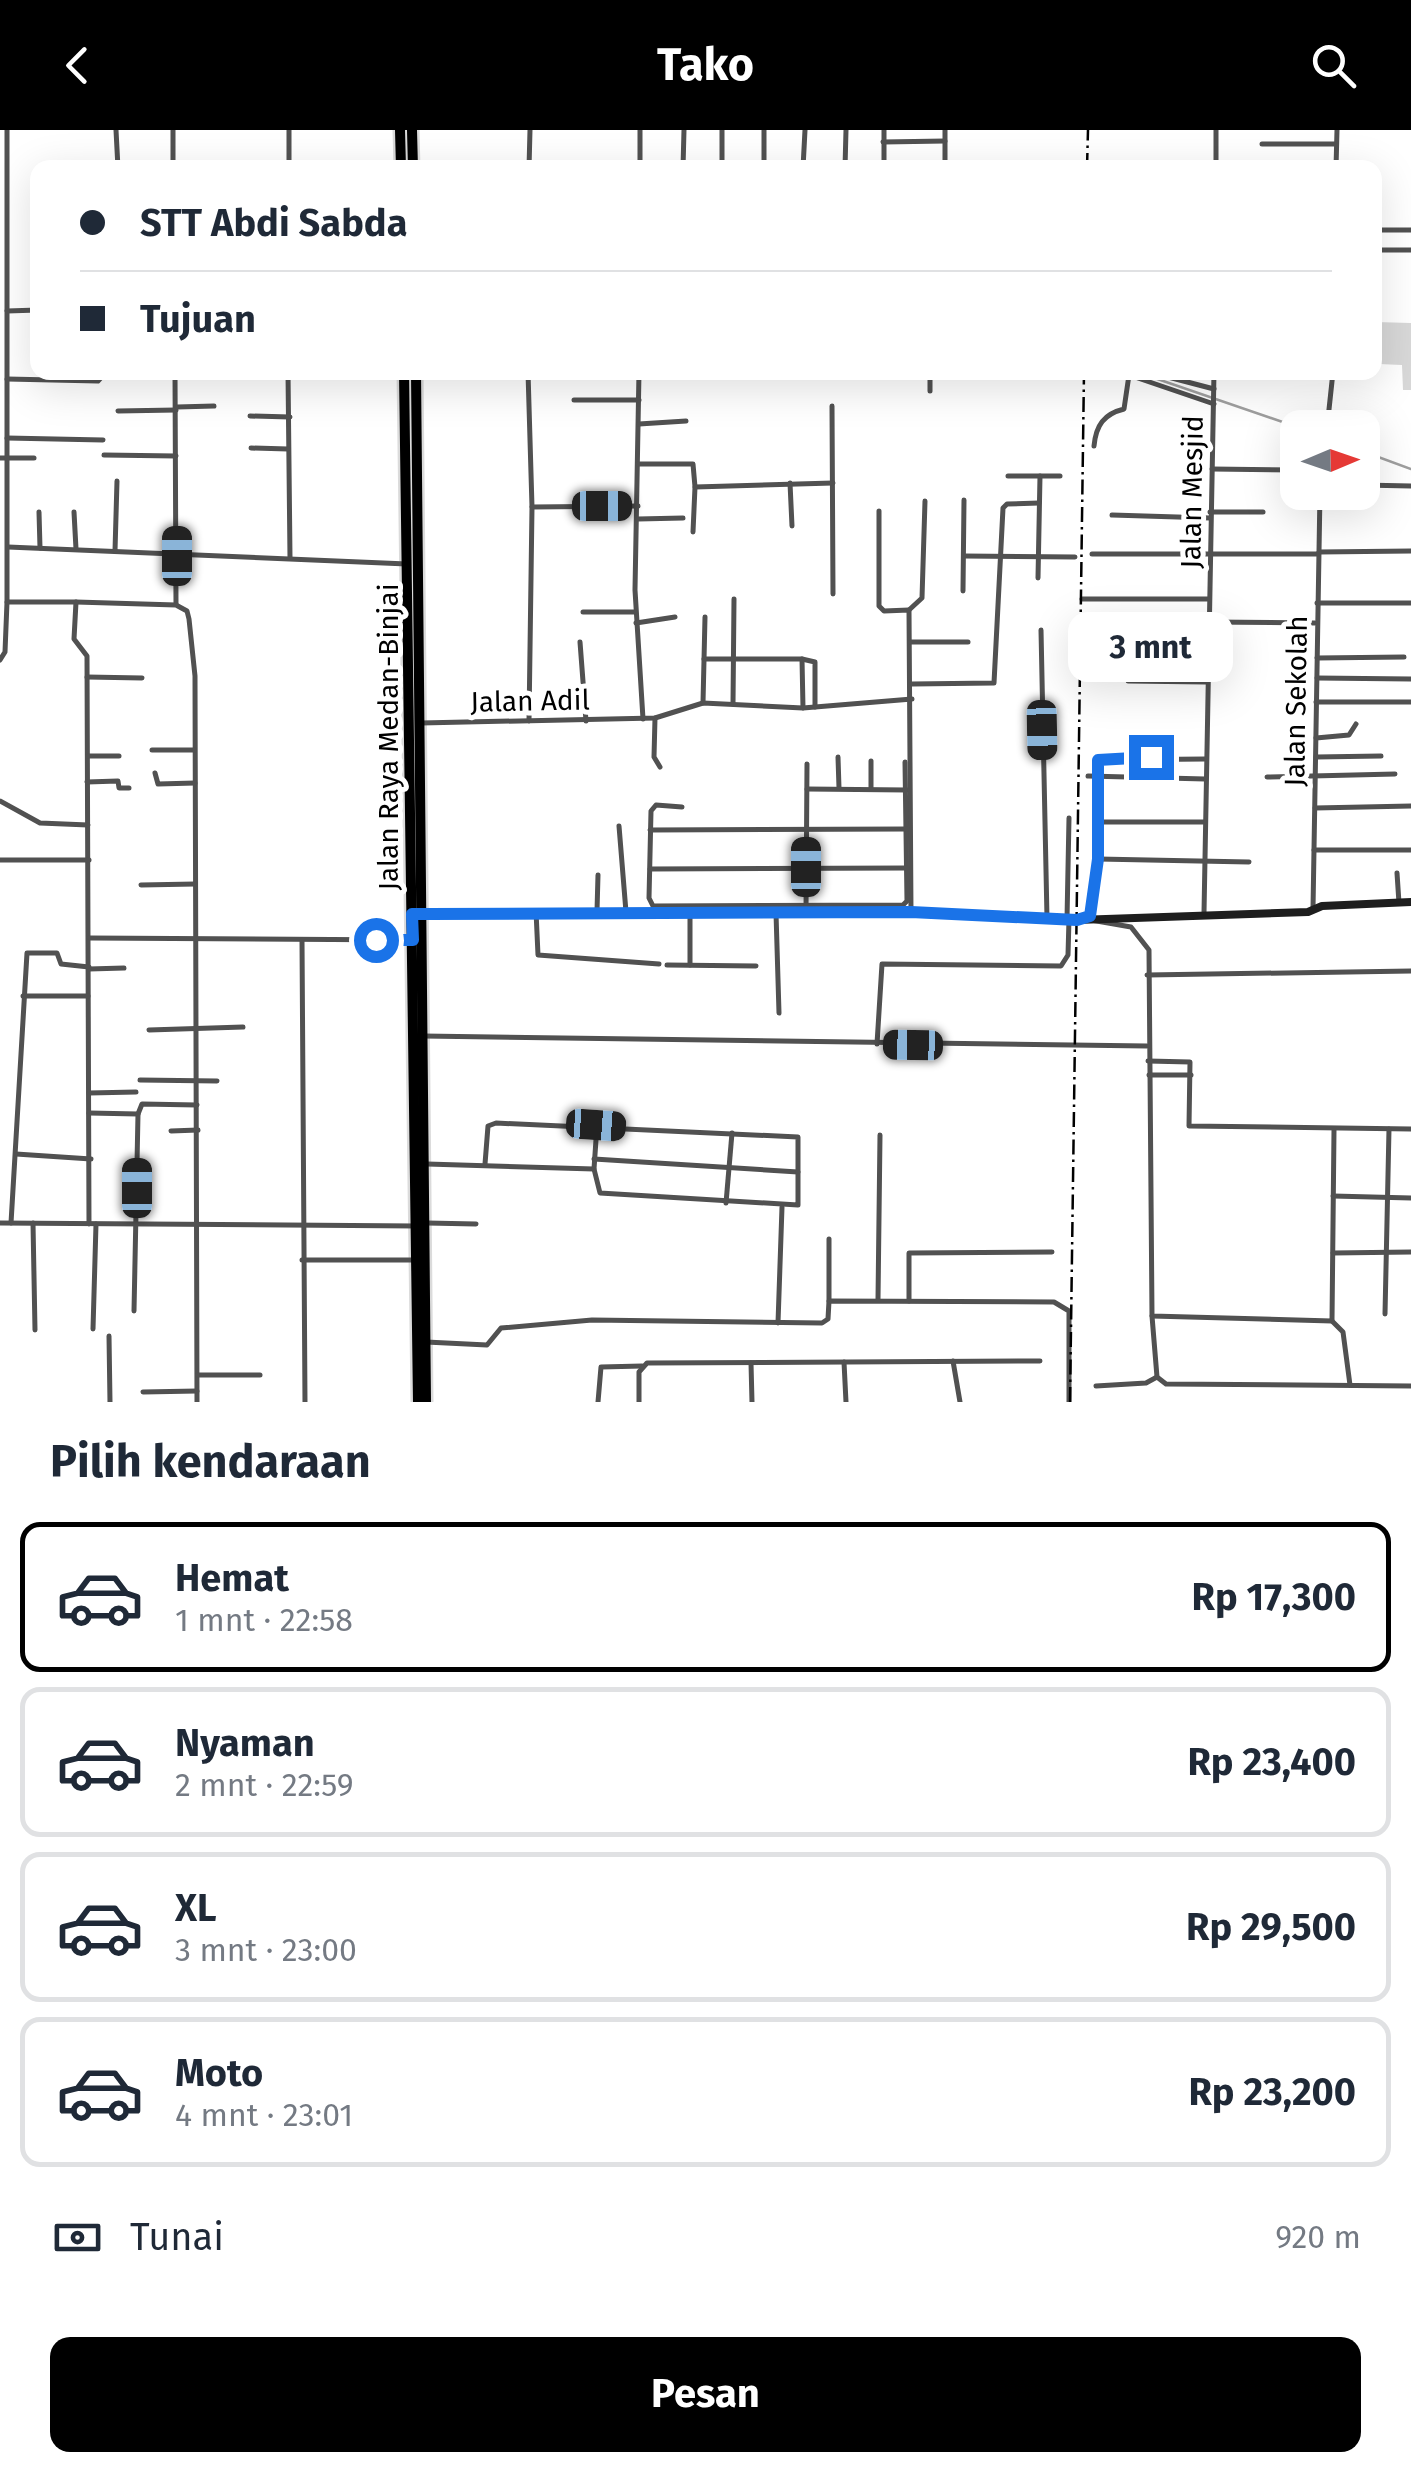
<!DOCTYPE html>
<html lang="id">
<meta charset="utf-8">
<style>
:root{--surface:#fff;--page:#f2f2f3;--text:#1f2937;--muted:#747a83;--line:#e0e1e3;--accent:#000}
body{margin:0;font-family:"Fira Sans",sans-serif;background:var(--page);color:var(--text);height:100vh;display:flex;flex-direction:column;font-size:38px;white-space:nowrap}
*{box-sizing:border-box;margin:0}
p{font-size:32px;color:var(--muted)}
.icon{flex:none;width:55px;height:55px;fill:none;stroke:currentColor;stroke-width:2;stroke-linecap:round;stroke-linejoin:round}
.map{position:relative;height:1272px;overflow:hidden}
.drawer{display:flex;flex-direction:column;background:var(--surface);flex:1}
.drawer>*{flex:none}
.guide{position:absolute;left:30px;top:30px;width:1352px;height:220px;border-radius:20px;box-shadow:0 10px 40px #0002;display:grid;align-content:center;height:220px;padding:0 50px;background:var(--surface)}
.needle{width:65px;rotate:88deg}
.tools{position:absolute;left:1280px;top:280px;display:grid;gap:20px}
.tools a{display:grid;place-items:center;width:100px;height:100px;border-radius:20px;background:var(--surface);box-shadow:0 10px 40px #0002;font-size:50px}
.end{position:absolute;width:45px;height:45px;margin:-22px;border:12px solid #1a73e8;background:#fff;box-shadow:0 0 0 5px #fff}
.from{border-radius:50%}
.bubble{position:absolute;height:70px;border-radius:20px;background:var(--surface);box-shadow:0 10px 40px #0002;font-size:32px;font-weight:700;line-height:70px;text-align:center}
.car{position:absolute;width:30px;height:60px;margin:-30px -15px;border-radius:12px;box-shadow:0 0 8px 2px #0007;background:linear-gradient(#222 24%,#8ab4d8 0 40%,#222 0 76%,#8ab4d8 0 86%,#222 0)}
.guide b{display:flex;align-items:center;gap:35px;height:95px;font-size:38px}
.guide b+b{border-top:2px solid var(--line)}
.guide i{width:25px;height:25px;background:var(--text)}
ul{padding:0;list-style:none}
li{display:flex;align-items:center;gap:30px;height:150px;margin:0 20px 15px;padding:0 30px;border:5px solid var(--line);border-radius:20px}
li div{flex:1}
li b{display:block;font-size:38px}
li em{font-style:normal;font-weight:700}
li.current{border-color:var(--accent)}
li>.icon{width:90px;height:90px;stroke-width:1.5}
h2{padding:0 50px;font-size:45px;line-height:120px}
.pay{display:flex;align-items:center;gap:25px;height:110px;padding:0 50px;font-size:38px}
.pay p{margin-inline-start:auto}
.action{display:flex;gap:20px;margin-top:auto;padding:20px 50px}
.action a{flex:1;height:115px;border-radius:20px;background:var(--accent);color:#fff;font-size:40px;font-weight:700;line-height:115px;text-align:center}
header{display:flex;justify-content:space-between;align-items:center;height:130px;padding:0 50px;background:var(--accent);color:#fff;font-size:45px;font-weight:700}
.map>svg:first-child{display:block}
.green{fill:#d8d8d8}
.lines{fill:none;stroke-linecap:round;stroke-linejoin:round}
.stream{stroke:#9f9f9f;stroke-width:2.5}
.highway-casing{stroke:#dbdbdb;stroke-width:15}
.street{stroke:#515151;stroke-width:5}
.secondary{stroke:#1e1e1e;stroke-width:8}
.highway{stroke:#000;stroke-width:10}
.rail{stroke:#000;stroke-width:2.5;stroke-dasharray:15 5 2.5 5;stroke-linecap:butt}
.route{stroke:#1a73e8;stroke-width:12}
.labels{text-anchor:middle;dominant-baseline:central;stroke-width:10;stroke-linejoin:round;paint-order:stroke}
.street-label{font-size:28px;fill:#000;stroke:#fff}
</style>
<header><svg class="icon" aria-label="back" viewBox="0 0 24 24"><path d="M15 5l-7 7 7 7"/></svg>Tako<svg class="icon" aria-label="search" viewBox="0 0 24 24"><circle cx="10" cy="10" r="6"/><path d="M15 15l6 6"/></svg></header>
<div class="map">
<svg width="1411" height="1272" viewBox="0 0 1411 1272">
<rect width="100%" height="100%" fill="#fff"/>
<polygon class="green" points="1375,192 1411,193 1411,260 1403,260 1402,235 1379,234 1375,229"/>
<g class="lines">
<g class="stream">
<polyline points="1137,242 1300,298"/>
<polyline points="1362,321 1411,339"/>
</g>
<g class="highway-casing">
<g id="highway">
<polyline points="400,0 401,38"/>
<polyline points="412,0 413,38"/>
<polyline points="404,242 418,1272"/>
<polyline points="416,242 426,1272"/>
</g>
</g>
<g class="street">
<polyline points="116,0 118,38"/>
<polyline points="173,0 173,38"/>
<polyline points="884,0 884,38"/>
<polyline points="883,12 945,11"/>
<polyline points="1262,14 1336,14"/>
<polyline points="289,38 289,0"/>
<polyline points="529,38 530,0"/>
<polyline points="640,38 640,0"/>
<polyline points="683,38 684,0"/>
<polyline points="722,38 722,0"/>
<polyline points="764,38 764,0"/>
<polyline points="803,38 805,0"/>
<polyline points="845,38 846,0"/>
<polyline points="945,38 945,0"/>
<polyline points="1216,38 1216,0"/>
<polyline points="1336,38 1337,0"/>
<polyline points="1375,100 1411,100"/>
<polyline points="1375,120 1411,120"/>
<polyline points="7,181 38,180"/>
<polyline points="175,242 176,474"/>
<polyline points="288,242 290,428"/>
<polyline points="528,242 532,377 529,591"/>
<polyline points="639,242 635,460 643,589"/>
<polyline points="930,242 930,261"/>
<polyline points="1149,242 1214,259"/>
<polyline points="136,247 175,247"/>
<polyline points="7,249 98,251 106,242"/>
<polyline points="574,270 639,270"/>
<polyline points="832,276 833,464"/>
<polyline points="177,277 214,276"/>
<polyline points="118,281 176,280"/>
<polyline points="250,286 290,287"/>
<polyline points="639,294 686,291"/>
<polyline points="1327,298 1333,242"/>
<polyline points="7,308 103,310"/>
<path d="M1094,316C1096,295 1104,284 1124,279L1129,245L1214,274"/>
<polyline points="251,318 288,319"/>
<polyline points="104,325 176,326"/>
<polyline points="0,328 34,328"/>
<polyline points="638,334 693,334 695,357 833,353"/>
<polyline points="1212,339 1298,340"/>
<polyline points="1008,346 1040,346 1038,448"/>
<polyline points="1040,346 1060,346"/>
<polyline points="790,353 792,396"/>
<polyline points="1362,355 1411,356"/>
<polyline points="532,377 638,376"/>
<polyline points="879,381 879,476 884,481 909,480 911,782"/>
<polyline points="39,382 40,418"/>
<polyline points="74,382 76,419"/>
<polyline points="1210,382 1263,382"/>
<polyline points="1112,385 1210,388"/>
<polyline points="638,389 683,388"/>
<polyline points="693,402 695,357"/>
<polyline points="8,417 407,434"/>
<polyline points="115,421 117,351"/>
<polyline points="1319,422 1411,421"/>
<polyline points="1092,424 1318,424"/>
<polyline points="964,426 1075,427"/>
<polyline points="963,461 964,370"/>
<polyline points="1082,469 1209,469"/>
<polyline points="7,472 7,0"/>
<polyline points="76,472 176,475 187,481 189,489 195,546 197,1272"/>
<polyline points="1317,473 1411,473"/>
<polyline points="909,480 922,468 925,371"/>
<polyline points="583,482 635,482"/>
<polyline points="1208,492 1315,493"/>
<polyline points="636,493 675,487"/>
<polyline points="1041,500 1047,788"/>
<polyline points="580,512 586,591"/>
<polyline points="911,512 968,512"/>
<polyline points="1122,515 1128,551 1206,552"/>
<polyline points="1317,528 1404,527"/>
<polyline points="704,529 802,529 803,578"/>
<polyline points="802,529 815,532 815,577"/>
<polyline points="0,530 5,522 7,472 76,472 74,509 87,526 89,1094"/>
<polyline points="1125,531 1206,532"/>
<polyline points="87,547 142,548"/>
<polyline points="1317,548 1411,549"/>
<polyline points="912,554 994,553 1003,378 1007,374 1039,373"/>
<polyline points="1316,572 1411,572"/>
<polyline points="703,573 705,487"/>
<polyline points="733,574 734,469"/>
<polyline points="655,588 654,627 660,637"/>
<polyline points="421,593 655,588 703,573 803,578 912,569"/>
<polyline points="1316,608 1349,605 1356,594"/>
<polyline points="152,620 194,620"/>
<polyline points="88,626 119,626"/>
<polyline points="838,627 839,658"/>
<polyline points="1316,627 1381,626"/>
<polyline points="1205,629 1098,630 1098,729 1090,765 1091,790 1131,797 1149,820 1152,1186 1332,1191 1334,1000"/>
<polyline points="871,631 871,658"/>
<polyline points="155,643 158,654 195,653"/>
<polyline points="1088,646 1205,649"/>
<polyline points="1150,647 1151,627"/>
<polyline points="1267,647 1395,644"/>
<polyline points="87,652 118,651 119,658 129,658"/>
<polyline points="807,659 907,660"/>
<polyline points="0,671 40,693 88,695"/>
<polyline points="682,677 656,675 651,681 649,768 653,776 903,775 907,771 905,632"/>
<polyline points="1315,678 1411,676"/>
<polyline points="1099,692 1205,692"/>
<polyline points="619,696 626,782"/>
<polyline points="650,700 907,699"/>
<polyline points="1314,720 1411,720"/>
<polyline points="1098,729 1249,732"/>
<polyline points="0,730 89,730"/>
<polyline points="650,739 907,738"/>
<polyline points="1397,743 1399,773"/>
<polyline points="141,755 195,754"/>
<polyline points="1313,779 1320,362"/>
<polyline points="806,780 807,634"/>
<polyline points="536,781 538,825 659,834"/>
<polyline points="597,781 598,745"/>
<polyline points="776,783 779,883"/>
<polyline points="1204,783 1214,242"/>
<polyline points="690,784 690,835"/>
<polyline points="1067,789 1069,688"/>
<polyline points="90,808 409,810"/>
<polyline points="302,810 305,1272"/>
<polyline points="667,835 756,836"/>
<polyline points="89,839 124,838"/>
<polyline points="1147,845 1411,841"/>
<polyline points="23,866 88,866"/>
<polyline points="149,900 243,897"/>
<polyline points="423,906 1147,916"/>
<polyline points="877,914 882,834 1061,836 1068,825 1069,789"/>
<polyline points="1148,931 1190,932 1189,996 1411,999"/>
<polyline points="1149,945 1191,945"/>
<polyline points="140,950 217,951"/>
<polyline points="89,963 136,962"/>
<polyline points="89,983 138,984 142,974 197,975"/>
<polyline points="171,1001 198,1000"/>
<polyline points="16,1024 91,1029"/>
<polyline points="594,1029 798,1042"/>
<polyline points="427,1034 594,1039"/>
<polyline points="485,1034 488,996 496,993 798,1007 798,1075 600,1063 594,1039 597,995"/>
<polyline points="1333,1066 1411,1068"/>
<polyline points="726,1073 732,1003"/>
<polyline points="0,1093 416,1096"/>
<polyline points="11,1093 27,823 57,823 61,834 89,837"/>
<polyline points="33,1093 35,1200"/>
<polyline points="427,1093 476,1094"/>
<polyline points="1333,1123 1411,1122"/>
<polyline points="302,1130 414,1130"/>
<polyline points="878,1170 880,1005"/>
<polyline points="829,1171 829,1109"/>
<polyline points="909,1171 909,1123 1052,1122"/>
<polyline points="134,1181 138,984"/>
<polyline points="1385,1184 1389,999"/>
<polyline points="1152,1186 1157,1247 1166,1254 1411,1256"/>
<polyline points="1332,1191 1343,1202 1350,1255"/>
<polyline points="778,1193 782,1077"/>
<polyline points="93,1199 96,1094"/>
<polyline points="109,1206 110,1272"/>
<polyline points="426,1212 487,1215 501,1198 592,1190 822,1193 828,1189 829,1171 1054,1172 1069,1181 1069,1272"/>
<polyline points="953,1231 960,1272"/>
<polyline points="844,1232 846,1272"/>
<polyline points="751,1233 752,1272"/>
<polyline points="198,1245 260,1245"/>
<polyline points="1096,1256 1146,1253 1157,1247"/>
<polyline points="143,1262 197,1261"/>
<polyline points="598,1272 601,1237 642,1236"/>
<polyline points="639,1272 639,1242 647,1233 1040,1231"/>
</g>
<polyline class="secondary" points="418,784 911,782 1077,790 1308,782 1322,776 1411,772"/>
<use href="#highway" class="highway"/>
<g class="rail">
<polyline points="1087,38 1088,0"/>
<polyline points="1070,1272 1084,242"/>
</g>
</g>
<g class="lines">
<polyline class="route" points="376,810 413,810 412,784 429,784 911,782 1077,790 1090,786 1098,729 1098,630 1151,627"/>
</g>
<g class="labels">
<g class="street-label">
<text transform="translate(1192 362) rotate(-89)">Jalan Mesjid</text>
<text transform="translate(530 571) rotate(-1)">Jalan Adil</text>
<text transform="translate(1296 571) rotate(-89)">Jalan Sekolah</text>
<text transform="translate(388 607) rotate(-90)">Jalan Raya Medan-Binjai</text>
</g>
</g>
</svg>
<div class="tools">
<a><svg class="needle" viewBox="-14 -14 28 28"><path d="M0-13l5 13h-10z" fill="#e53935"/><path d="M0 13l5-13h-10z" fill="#747a83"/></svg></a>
</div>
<i class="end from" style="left:376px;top:810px"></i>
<i class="end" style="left:1151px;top:627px"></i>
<div class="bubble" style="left:1068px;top:482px;width:165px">3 mnt</div>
<i class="car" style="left:602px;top:376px;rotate:90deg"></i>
<i class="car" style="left:177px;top:426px;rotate:0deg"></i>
<i class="car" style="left:1042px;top:600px;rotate:179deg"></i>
<i class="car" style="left:806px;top:737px;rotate:0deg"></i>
<i class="car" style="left:913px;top:915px;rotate:271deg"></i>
<i class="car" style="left:596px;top:995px;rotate:94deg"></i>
<i class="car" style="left:137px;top:1058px;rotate:0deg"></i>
<div class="guide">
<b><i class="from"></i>STT Abdi Sabda</b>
<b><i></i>Tujuan</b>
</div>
</div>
<section class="drawer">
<h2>Pilih kendaraan</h2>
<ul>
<li class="current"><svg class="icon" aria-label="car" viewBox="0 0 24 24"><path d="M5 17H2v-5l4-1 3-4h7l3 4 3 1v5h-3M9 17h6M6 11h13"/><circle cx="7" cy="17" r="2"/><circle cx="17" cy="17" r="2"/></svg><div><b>Hemat</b><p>1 mnt · 22:58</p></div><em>Rp 17,300</em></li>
<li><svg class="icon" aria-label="car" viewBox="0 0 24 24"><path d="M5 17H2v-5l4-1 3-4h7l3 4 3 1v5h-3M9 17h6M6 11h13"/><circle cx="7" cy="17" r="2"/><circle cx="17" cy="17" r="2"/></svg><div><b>Nyaman</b><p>2 mnt · 22:59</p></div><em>Rp 23,400</em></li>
<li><svg class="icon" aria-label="car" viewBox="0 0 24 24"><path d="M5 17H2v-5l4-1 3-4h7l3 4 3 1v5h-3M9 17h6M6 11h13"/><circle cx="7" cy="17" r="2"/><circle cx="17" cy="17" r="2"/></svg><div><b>XL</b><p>3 mnt · 23:00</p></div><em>Rp 29,500</em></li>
<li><svg class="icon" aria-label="car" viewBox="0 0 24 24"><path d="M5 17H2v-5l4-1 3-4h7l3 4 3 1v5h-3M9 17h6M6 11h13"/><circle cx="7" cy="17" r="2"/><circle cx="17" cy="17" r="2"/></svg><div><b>Moto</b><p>4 mnt · 23:01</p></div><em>Rp 23,200</em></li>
</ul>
<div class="pay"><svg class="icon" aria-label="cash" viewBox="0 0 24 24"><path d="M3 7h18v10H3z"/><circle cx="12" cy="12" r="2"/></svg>Tunai<p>920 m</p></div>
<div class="action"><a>Pesan</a></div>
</section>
